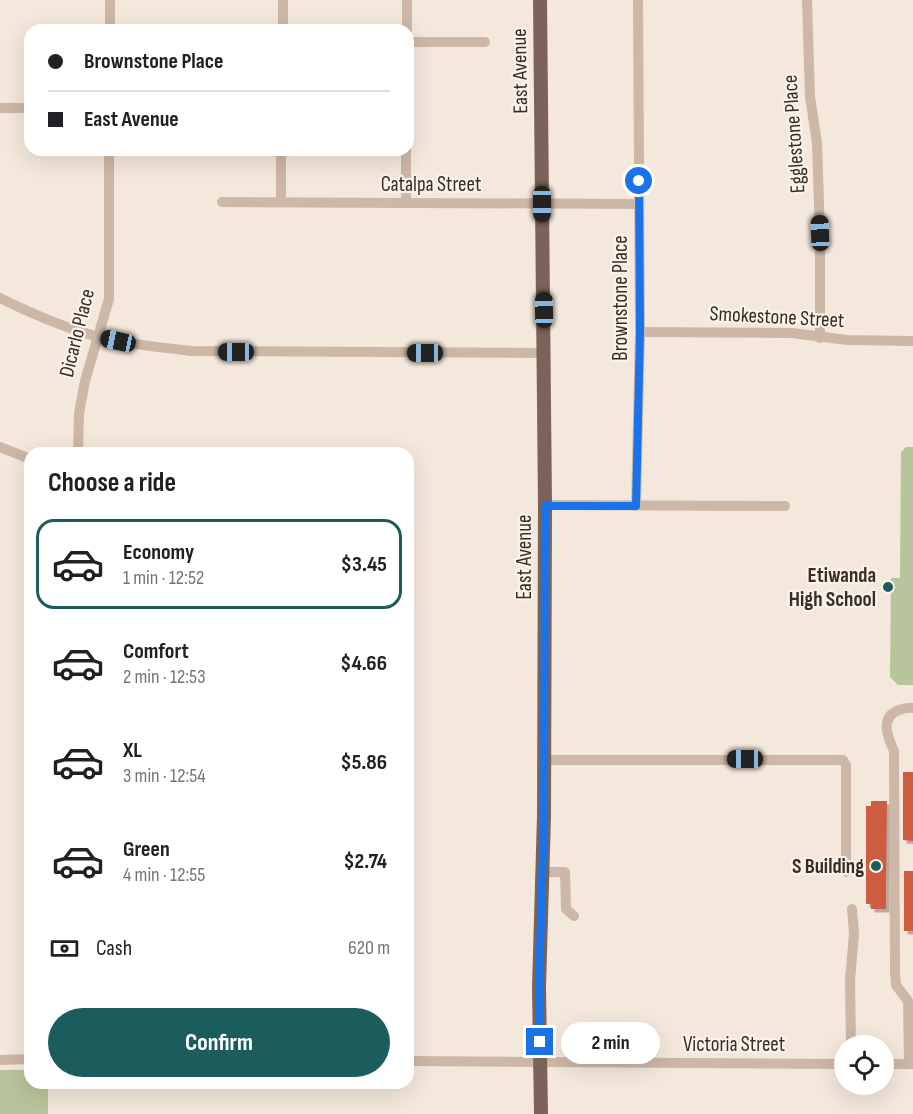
<!DOCTYPE html>
<meta charset="utf-8">
<style>
:root{--surface:#fff;--page:#f2f2f2;--text:#202124;--muted:#757577;--line:#e0e0e0;--accent:#1b5c5d}
body{margin:0;font-family:"Sofia Sans Condensed",sans-serif;background:var(--page);color:var(--text);height:100vh;display:flex;flex-direction:column;font-size:22px;white-space:nowrap}
*{box-sizing:border-box;margin:0}
p{font-size:20px;color:var(--muted)}
.icon{flex:none;width:33px;height:33px;fill:none;stroke:currentColor;stroke-width:2;stroke-linecap:round;stroke-linejoin:round}
.map{position:relative;flex:1;overflow:hidden}
.sheet{position:absolute;left:24px;top:447px;width:390px;height:642px;display:flex;flex-direction:column;background:var(--surface);border-radius:18px;box-shadow:0 6px 24px #0002}
.sheet>*{flex:none}
.hud{position:absolute;left:24px;top:24px;width:390px;height:132px;border-radius:18px;box-shadow:0 6px 24px #0002;display:grid;align-content:center;height:132px;padding:0 24px;background:var(--surface)}
.fabs{position:absolute;left:834px;top:1035px;display:grid;gap:12px}
.fabs a{display:grid;place-items:center;width:60px;height:60px;border-radius:50%;background:var(--surface);box-shadow:0 6px 24px #0002;font-size:30px}
.end{position:absolute;width:27px;height:27px;margin:-14px;border:8px solid #1a73e8;background:#fff;box-shadow:0 0 0 3px #fff}
.from{border-radius:50%}
.bubble{position:absolute;height:42px;border-radius:21px;background:var(--surface);box-shadow:0 6px 24px #0002;font-size:20px;font-weight:700;line-height:42px;text-align:center}
.car{position:absolute;width:18px;height:36px;margin:-18px -9px;border-radius:8px;box-shadow:0 0 4px 2px #0007;background:linear-gradient(#222 24%,#8ab4d8 0 40%,#222 0 76%,#8ab4d8 0 86%,#222 0)}
.hud b{display:flex;align-items:center;gap:21px;height:57px;font-size:22px}
.hud b+b{border-top:2px solid var(--line)}
.hud i{width:15px;height:15px;background:var(--text)}
ul{padding:0;list-style:none}
li{display:flex;align-items:center;gap:18px;height:90px;margin:0 12px 9px;padding:0 12px;border:3px solid transparent;border-radius:18px}
li div{flex:1}
li b{display:block;font-size:22px}
li em{font-style:normal;font-weight:700}
li.selected{border-color:var(--accent)}
li>.icon{width:54px;height:54px;stroke-width:1.5}
h2{padding:0 24px;font-size:27px;line-height:72px}
.pay{display:flex;align-items:center;gap:15px;height:66px;padding:0 24px;font-size:22px}
.pay p{margin-inline-start:auto}
.cta{display:flex;gap:12px;margin-top:auto;padding:12px 24px}
.cta a{flex:1;height:69px;border-radius:36px;background:var(--accent);color:#fff;font-size:24px;font-weight:700;line-height:69px;text-align:center}
.map>svg:first-child{display:block}
.green{fill:#b8c49b}
.building{fill:#cd5c41;filter:url(#shadow)}
.lines{fill:none;stroke-linecap:round;stroke-linejoin:round}
.minor{stroke:#cdb7a7;stroke-width:10}
.major{stroke:#7c6258;stroke-width:14}
.route{stroke:#1a73e8;stroke-width:8}
.poi-dot{fill:#1b5c5d;stroke:#fbf2e9;stroke-width:2}
.labels{text-anchor:middle;dominant-baseline:central;stroke-width:4.5;stroke-linejoin:round;paint-order:stroke}
.street-label{font-size:21px;fill:#392d28;stroke:#fbf2e9}
.poi-label{font-size:21px;font-weight:bold;fill:#392d28;stroke:#fbf2e9;text-anchor:end}
</style>
<div class="map">
<svg width="913" height="1114" viewBox="0 0 913 1114">
<defs>
<filter id="shadow"><feDropShadow dx="3.5" dy="3.5" stdDeviation="0" flood-color="#0004"/></filter>
</defs>
<rect width="100%" height="100%" fill="#f4e8dc"/>
<g class="green">
<polygon points="906,447 913,447 913,685 898,685 890,677 891,578 900,578 901,452"/>
<polygon points="0,1070 30,1070 30,1083 48,1083 48,1114 0,1114"/>
</g>
<g class="building">
<polygon points="903,772 913,772 913,841 903,840"/>
<polygon points="871,801 887,801 886,909 871,909 871,904 866,904 866,806 871,806"/>
<rect x="904" y="871" width="9" height="60"/>
</g>
<g class="lines">
<g class="minor">
<polyline points="407,0 407,30"/>
<polyline points="807,0 810,97 817,143 820,233 820,338"/>
<polyline points="110,30 110,0"/>
<polyline points="283,30 283,0"/>
<polyline points="408,42 485,42"/>
<polyline points="0,108 30,108"/>
<polyline points="222,202 639,204"/>
<polyline points="281,202 281,150"/>
<polyline points="406,203 406,150"/>
<path d="M0,298C32,314 65,328 99,337C129,345 161,347 191,351L544,353"/>
<polyline points="640,332 792,333 847,340 913,341"/>
<polyline points="0,447 30,459"/>
<polyline points="78,453 79,413 85,381 109,299 109,150"/>
<polyline points="545,505 785,506"/>
<polyline points="636,506 640,332 638,0"/>
<polyline points="544,760 843,760 846,765 846,872"/>
<polyline points="543,872 565,872 566,909 574,916"/>
<polyline points="851,1046 850,980 854,934 852,909"/>
<polyline points="0,1060 30,1059"/>
<polyline points="408,1061 844,1064"/>
<polyline points="884,1064 913,1064"/>
<path d="M909,1064L908,1001L896,985L895,972L894,751C888,738 879,717 899,710C904,708 907,707 913,708"/>
</g>
<polyline class="major" points="540,0 545,505 544,816 539,987 541,1114"/>
</g>
<g class="lines">
<polyline class="route" points="540,1042 539,987 544,816 545,506 636,506 640,332 639,181"/>
</g>
<g class="poi-dot">
<circle cx="888" cy="587" r="6"/>
<circle cx="876" cy="866" r="6"/>
</g>
<g class="labels">
<g class="street-label">
<text transform="translate(520 71) rotate(-91)">East Avenue</text>
<text transform="translate(794 134) rotate(-94)">Egglestone Place</text>
<text x="431" y="184">Catalpa Street</text>
<text transform="translate(620 298) rotate(-90)">Brownstone Place</text>
<text transform="translate(777 317) rotate(3)">Smokestone Street</text>
<text transform="translate(77 333) rotate(-76)">Dicarlo Place</text>
<text transform="translate(524 557) rotate(-90)">East Avenue</text>
<text x="734" y="1044">Victoria Street</text>
</g>
<g class="poi-label">
<text x="876" y="575">Etiwanda<tspan x="876" dy="24">High School</tspan></text>
<text x="864" y="866">S Building</text>
</g>
</g>
</svg>
<div class="fabs">
<a><svg class="icon" aria-label="locate" viewBox="0 0 24 24"><circle cx="12" cy="12" r="6"/><path d="M12 2v4M12 18v4M2 12h4M18 12h4"/></svg></a>
</div>
<i class="end from" style="left:639px;top:181px"></i>
<i class="end" style="left:540px;top:1042px"></i>
<div class="bubble" style="left:561px;top:1022px;width:99px">2 min</div>
<i class="car" style="left:542px;top:204px;rotate:180deg"></i>
<i class="car" style="left:820px;top:233px;rotate:358deg"></i>
<i class="car" style="left:544px;top:310px;rotate:359deg"></i>
<i class="car" style="left:118px;top:341px;rotate:282deg"></i>
<i class="car" style="left:236px;top:352px;rotate:270deg"></i>
<i class="car" style="left:425px;top:353px;rotate:270deg"></i>
<i class="car" style="left:745px;top:759px;rotate:270deg"></i>
<div class="hud">
<b><i class="from"></i>Brownstone Place</b>
<b><i></i>East Avenue</b>
</div>
<section class="sheet">
<h2>Choose a ride</h2>
<ul>
<li class="selected"><svg class="icon" aria-label="car" viewBox="0 0 24 24"><path d="M5 17H2v-5l4-1 3-4h7l3 4 3 1v5h-3M9 17h6M6 11h13"/><circle cx="7" cy="17" r="2"/><circle cx="17" cy="17" r="2"/></svg><div><b>Economy</b><p>1 min · 12:52</p></div><em>$3.45</em></li>
<li><svg class="icon" aria-label="car" viewBox="0 0 24 24"><path d="M5 17H2v-5l4-1 3-4h7l3 4 3 1v5h-3M9 17h6M6 11h13"/><circle cx="7" cy="17" r="2"/><circle cx="17" cy="17" r="2"/></svg><div><b>Comfort</b><p>2 min · 12:53</p></div><em>$4.66</em></li>
<li><svg class="icon" aria-label="car" viewBox="0 0 24 24"><path d="M5 17H2v-5l4-1 3-4h7l3 4 3 1v5h-3M9 17h6M6 11h13"/><circle cx="7" cy="17" r="2"/><circle cx="17" cy="17" r="2"/></svg><div><b>XL</b><p>3 min · 12:54</p></div><em>$5.86</em></li>
<li><svg class="icon" aria-label="car" viewBox="0 0 24 24"><path d="M5 17H2v-5l4-1 3-4h7l3 4 3 1v5h-3M9 17h6M6 11h13"/><circle cx="7" cy="17" r="2"/><circle cx="17" cy="17" r="2"/></svg><div><b>Green</b><p>4 min · 12:55</p></div><em>$2.74</em></li>
</ul>
<div class="pay"><svg class="icon" aria-label="cash" viewBox="0 0 24 24"><path d="M3 7h18v10H3z"/><circle cx="12" cy="12" r="2"/></svg>Cash<p>620 m</p></div>
<div class="cta"><a>Confirm</a></div>
</section>
</div>
